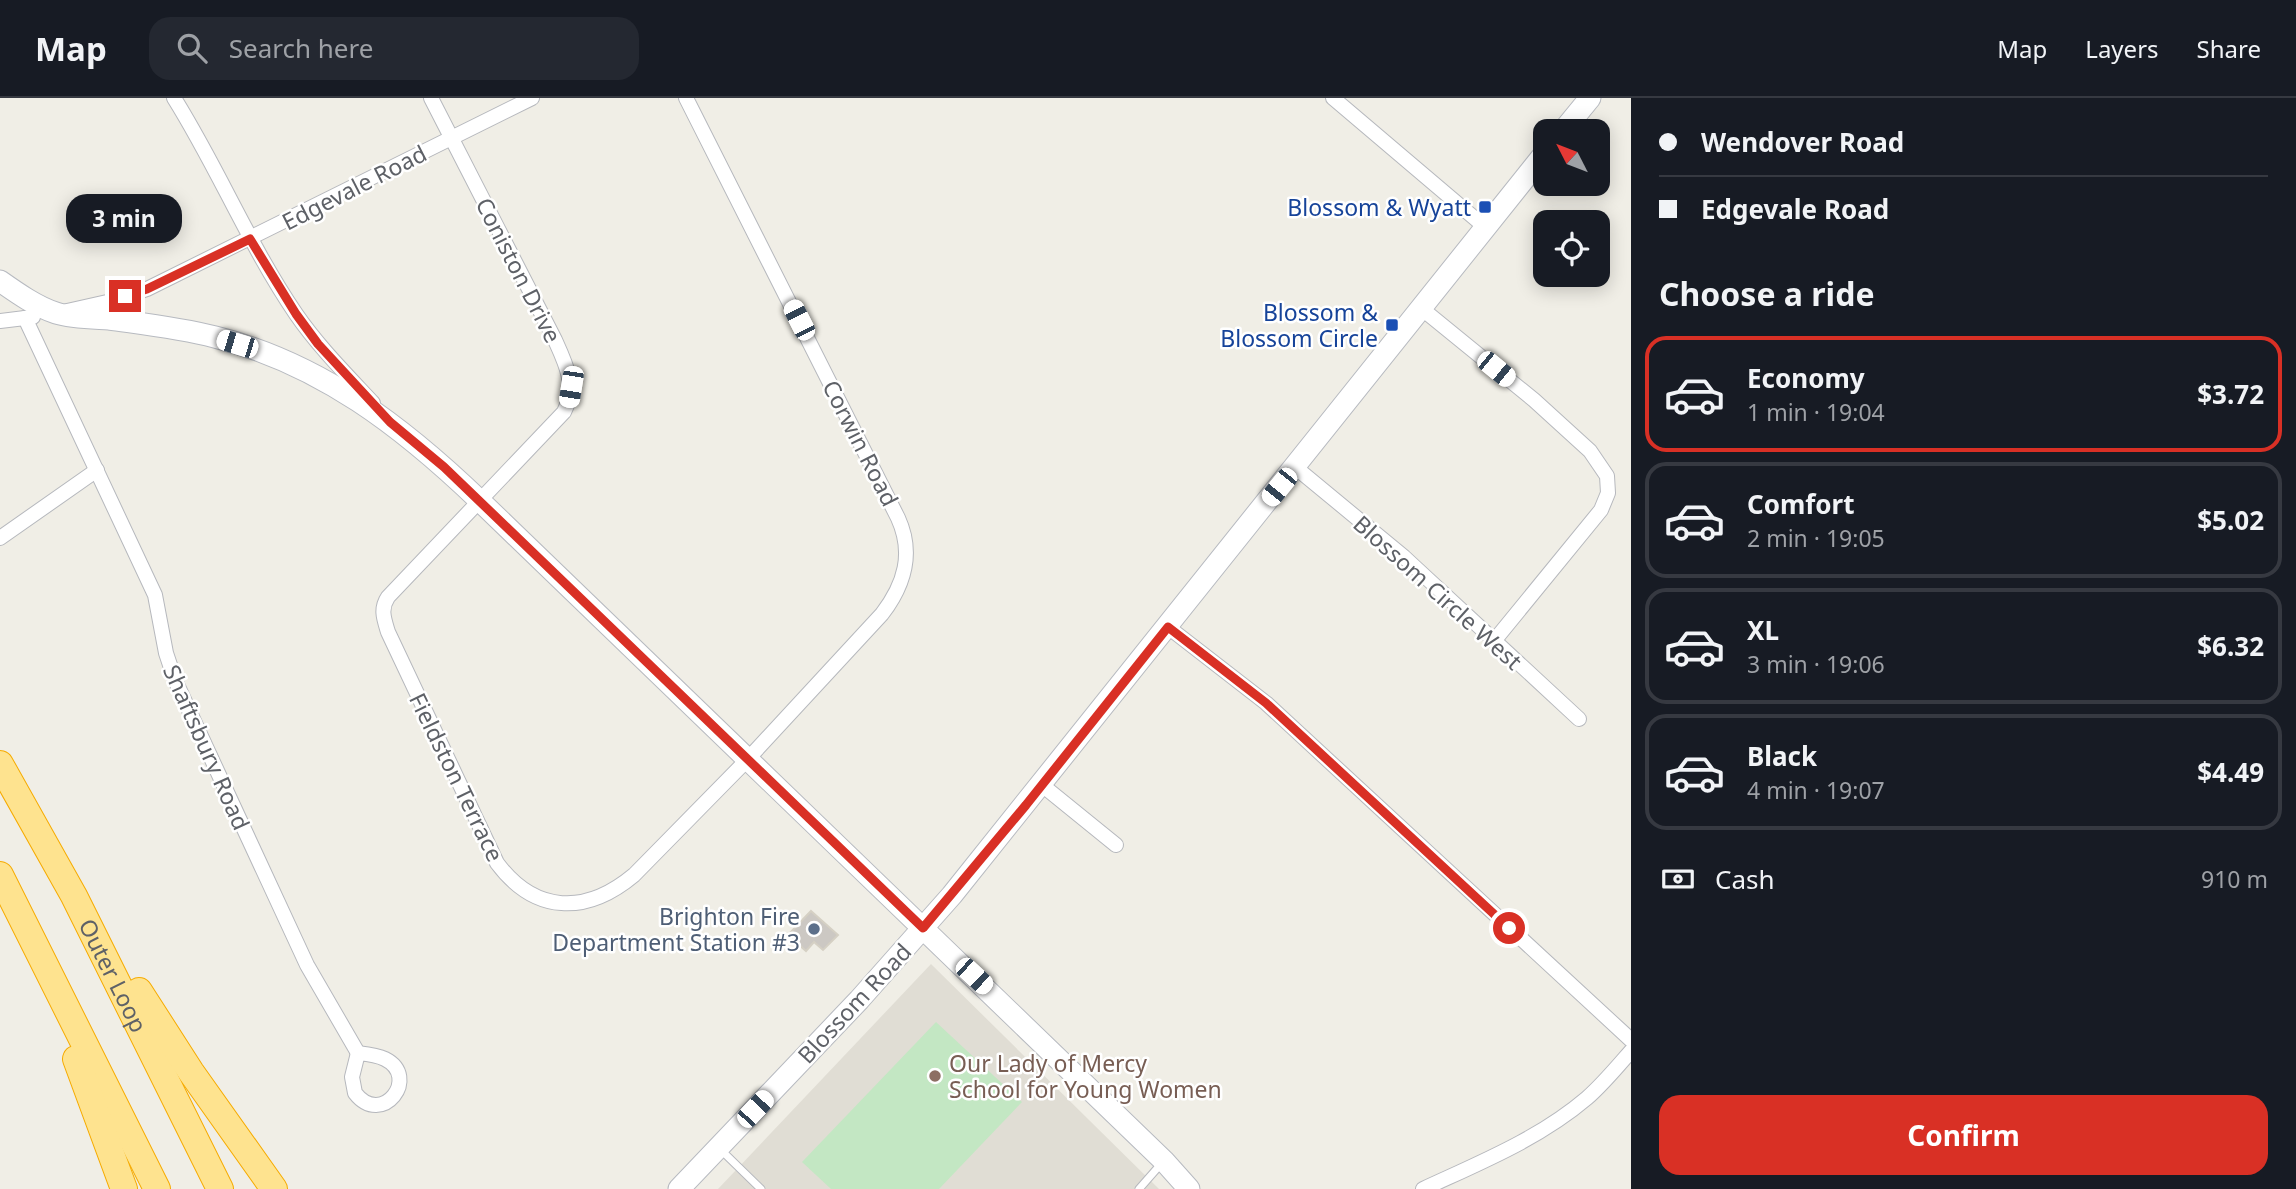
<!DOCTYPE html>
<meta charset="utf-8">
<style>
:root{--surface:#171b24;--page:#242831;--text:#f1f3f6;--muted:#9ea1a6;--line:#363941;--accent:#d93025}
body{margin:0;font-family:"Noto Sans",sans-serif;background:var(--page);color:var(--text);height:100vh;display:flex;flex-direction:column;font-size:26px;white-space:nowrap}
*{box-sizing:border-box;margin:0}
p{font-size:23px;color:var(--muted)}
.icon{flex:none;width:38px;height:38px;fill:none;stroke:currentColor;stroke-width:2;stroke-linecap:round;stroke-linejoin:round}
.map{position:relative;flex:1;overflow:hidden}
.side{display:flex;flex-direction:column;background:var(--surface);width:665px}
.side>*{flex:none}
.top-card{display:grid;align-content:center;height:154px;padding:0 28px;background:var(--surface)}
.needle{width:46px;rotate:312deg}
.tools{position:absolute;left:1533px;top:21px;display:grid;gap:14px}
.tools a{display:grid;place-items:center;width:77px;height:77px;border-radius:14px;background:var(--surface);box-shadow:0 4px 18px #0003;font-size:35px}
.end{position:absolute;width:32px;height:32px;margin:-16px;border:9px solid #d93025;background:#fff;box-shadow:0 0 0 4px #fff}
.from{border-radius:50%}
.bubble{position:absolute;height:49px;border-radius:21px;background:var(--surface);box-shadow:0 4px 18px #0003;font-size:23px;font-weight:700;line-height:49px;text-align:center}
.car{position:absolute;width:21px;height:42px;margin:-21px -10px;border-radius:9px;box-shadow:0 0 5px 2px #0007;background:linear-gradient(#fff 24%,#345 0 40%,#fff 0 76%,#345 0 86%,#fff 0)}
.top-card b{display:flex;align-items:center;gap:24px;height:66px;font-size:26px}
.top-card b+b{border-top:2px solid var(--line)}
.top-card i{width:18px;height:18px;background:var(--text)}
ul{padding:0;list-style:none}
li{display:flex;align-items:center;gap:21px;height:116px;margin:0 14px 10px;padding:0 14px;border:4px solid var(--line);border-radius:21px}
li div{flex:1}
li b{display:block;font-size:26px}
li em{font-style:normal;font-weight:700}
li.on{border-color:var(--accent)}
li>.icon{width:63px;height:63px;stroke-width:1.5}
h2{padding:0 28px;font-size:32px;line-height:84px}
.pay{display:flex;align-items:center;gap:18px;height:77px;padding:0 28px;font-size:26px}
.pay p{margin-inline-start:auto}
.action{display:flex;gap:14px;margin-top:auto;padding:14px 28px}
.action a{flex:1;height:80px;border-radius:21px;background:var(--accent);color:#fff;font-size:28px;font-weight:700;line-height:80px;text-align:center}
header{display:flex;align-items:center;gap:42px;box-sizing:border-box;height:98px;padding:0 35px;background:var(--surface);border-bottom:2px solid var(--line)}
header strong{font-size:33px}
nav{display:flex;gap:38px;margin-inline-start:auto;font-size:24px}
.search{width:490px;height:63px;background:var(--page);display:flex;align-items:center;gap:18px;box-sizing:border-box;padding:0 24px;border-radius:21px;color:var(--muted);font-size:26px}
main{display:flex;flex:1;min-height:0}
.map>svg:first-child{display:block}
.education{fill:#e0ddd4}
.green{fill:#c3e7c3}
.building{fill:#ccc8c3;stroke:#d5d0c4;stroke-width:2}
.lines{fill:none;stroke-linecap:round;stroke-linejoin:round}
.lane-casing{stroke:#b6b8bd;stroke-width:9}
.street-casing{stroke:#b6b8bd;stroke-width:16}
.secondary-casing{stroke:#b7bac0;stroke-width:23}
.highway-casing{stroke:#f6ab00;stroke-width:28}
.lane{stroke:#fff;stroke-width:7}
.street{stroke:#fff;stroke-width:14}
.secondary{stroke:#fff;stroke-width:21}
.highway{stroke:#fee38f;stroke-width:26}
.route{stroke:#d93025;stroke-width:9}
.transit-dot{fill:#1a4fb4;stroke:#fff;stroke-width:2.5}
.service-dot{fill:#5c6f8a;stroke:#fff;stroke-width:2.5}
.education-dot{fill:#8d6e63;stroke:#fff;stroke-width:2.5}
.labels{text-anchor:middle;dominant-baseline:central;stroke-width:5;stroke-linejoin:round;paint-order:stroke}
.street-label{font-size:23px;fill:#5e6167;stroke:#fff}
.transit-label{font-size:23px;fill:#164399;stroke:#fff;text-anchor:end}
.service-label{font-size:23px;fill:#4e5e75;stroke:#fff;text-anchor:end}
.education-label{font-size:23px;fill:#785e54;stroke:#fff;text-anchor:start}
</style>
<header>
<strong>Map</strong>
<div class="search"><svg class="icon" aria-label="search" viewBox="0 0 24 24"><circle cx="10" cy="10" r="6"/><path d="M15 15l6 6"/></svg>Search here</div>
<nav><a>Map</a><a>Layers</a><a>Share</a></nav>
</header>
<main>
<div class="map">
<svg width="1631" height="1091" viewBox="0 0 1631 1091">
<rect width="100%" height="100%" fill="#f0eee6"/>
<polygon class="education" points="931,866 1159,1091 718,1091"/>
<polygon class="green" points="936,924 1022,1004 939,1091 831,1091 802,1064"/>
<polygon class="building" points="811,813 838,837 823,852 814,844 806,853 788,837"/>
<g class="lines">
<g class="lane-casing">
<g id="lane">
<polyline points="721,1052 761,1091"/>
<polyline points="1139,1091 1161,1066"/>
</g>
</g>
<g class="street-casing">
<g id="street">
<path d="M174,0C218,70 249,147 296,216C318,248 346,276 373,305"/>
<path d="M431,0L555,242C566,266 577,288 564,314L388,499C380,511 384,521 388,534L497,765C535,816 586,817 634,777L747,662L882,516C905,486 914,455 898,420L686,0"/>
<polyline points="1333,0 1485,129"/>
<polyline points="1421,210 1534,302 1590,353 1607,378 1608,395 1601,412 1494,543"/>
<polyline points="67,213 116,202 147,191 532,0"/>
<polyline points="25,220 155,497 166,555 175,582 307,867 358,955"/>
<polyline points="0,223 33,219"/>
<polyline points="1295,369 1404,459 1579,621"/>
<polyline points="0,440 97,372"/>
<polyline points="1168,529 1266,605 1631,942"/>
<polyline points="1042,687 1116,747"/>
<path d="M358,955C367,956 377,957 385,961C421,979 382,1030 355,995L352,979Z"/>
<path d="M1423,1091C1479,1065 1539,1041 1587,1000C1603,986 1617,969 1631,953"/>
</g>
</g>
<g class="secondary-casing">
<g id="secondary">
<polyline points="1563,33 1590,0"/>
<path d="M0,183C17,195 37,209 56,215C72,220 92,220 109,221C144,226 180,230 215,239C320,265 403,329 480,403L1164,1063L1189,1091"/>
<polyline points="679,1091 859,902 952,797 1545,55"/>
</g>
</g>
<g class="highway-casing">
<g id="highway">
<path id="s1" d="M0,666L74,798L220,1091"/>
<polyline points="0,777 157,1091"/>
<polyline points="139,893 191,974 274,1091"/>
<polyline points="76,961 124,1091"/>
</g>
</g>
<use href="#lane" class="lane"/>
<use href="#street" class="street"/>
<use href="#secondary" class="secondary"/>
<use href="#highway" class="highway"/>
</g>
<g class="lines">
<polyline class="route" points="125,198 147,191 250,141 296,216 318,246 390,324 444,369 923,830 1026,707 1168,529 1266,605 1509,830"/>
</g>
<g class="transit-dot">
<rect x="1478" y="102" width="14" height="14" rx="3.5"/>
<rect x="1385" y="220" width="14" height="14" rx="3.5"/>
</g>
<circle class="service-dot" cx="814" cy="831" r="7"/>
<circle class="education-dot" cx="935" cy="978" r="7"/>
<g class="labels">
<g class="street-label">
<text transform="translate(354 89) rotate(-27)">Edgevale Road</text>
<text transform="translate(519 172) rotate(63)">Coniston Drive</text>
<text transform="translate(861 345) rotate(63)">Corwin Road</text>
<text transform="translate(1438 494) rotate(42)">Blossom Circle West</text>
<text transform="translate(207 649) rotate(66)">Shaftsbury Road</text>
<text transform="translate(457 679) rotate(64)">Fieldston Terrace</text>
<text stroke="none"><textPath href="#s1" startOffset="240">Outer Loop</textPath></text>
<text transform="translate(854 905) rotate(-47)">Blossom Road</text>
</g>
<g class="transit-label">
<text x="1471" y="109">Blossom &amp; Wyatt</text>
<text x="1378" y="214">Blossom &amp;<tspan x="1378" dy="26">Blossom Circle</tspan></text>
</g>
<g class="service-label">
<text x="800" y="818">Brighton Fire<tspan x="800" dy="26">Department Station #3</tspan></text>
</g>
<g class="education-label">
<text x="949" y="965">Our Lady of Mercy<tspan x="949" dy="26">School for Young Women</tspan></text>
</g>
</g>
</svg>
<div class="tools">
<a><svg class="needle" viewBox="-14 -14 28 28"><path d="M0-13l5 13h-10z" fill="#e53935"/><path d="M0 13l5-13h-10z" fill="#9ea1a6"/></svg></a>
<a><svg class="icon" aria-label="locate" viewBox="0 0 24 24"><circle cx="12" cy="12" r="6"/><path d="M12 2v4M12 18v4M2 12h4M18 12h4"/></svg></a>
</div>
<i class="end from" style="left:1509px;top:830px"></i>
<i class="end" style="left:125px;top:198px"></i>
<div class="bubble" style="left:66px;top:96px;width:116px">3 min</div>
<i class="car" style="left:799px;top:222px;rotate:333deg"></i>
<i class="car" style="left:237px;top:246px;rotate:287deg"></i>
<i class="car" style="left:1496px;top:271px;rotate:129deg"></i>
<i class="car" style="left:571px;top:289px;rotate:189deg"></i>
<i class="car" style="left:1279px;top:389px;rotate:219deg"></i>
<i class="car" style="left:974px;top:878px;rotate:133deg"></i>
<i class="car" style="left:755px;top:1011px;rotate:43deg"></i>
</div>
<section class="side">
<div class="top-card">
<b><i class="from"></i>Wendover Road</b>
<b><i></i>Edgevale Road</b>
</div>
<h2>Choose a ride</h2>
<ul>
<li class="on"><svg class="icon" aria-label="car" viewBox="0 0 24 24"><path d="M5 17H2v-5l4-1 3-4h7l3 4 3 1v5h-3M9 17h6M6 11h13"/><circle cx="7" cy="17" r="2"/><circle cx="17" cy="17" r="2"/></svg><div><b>Economy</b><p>1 min · 19:04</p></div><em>$3.72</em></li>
<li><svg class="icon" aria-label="car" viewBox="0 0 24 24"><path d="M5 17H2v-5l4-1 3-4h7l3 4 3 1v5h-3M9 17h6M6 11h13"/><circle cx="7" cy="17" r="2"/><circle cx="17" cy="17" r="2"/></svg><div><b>Comfort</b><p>2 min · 19:05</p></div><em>$5.02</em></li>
<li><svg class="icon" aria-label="car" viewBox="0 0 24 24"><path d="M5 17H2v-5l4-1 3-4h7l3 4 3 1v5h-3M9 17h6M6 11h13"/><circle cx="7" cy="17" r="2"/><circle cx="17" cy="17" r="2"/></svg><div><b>XL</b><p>3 min · 19:06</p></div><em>$6.32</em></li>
<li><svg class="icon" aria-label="car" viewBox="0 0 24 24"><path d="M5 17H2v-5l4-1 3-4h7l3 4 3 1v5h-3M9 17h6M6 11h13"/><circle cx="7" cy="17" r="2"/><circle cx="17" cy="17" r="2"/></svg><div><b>Black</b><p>4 min · 19:07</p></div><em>$4.49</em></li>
</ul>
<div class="pay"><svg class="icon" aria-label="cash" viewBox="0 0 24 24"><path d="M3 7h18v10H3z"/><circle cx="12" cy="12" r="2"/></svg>Cash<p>910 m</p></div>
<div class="action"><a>Confirm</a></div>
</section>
</main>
